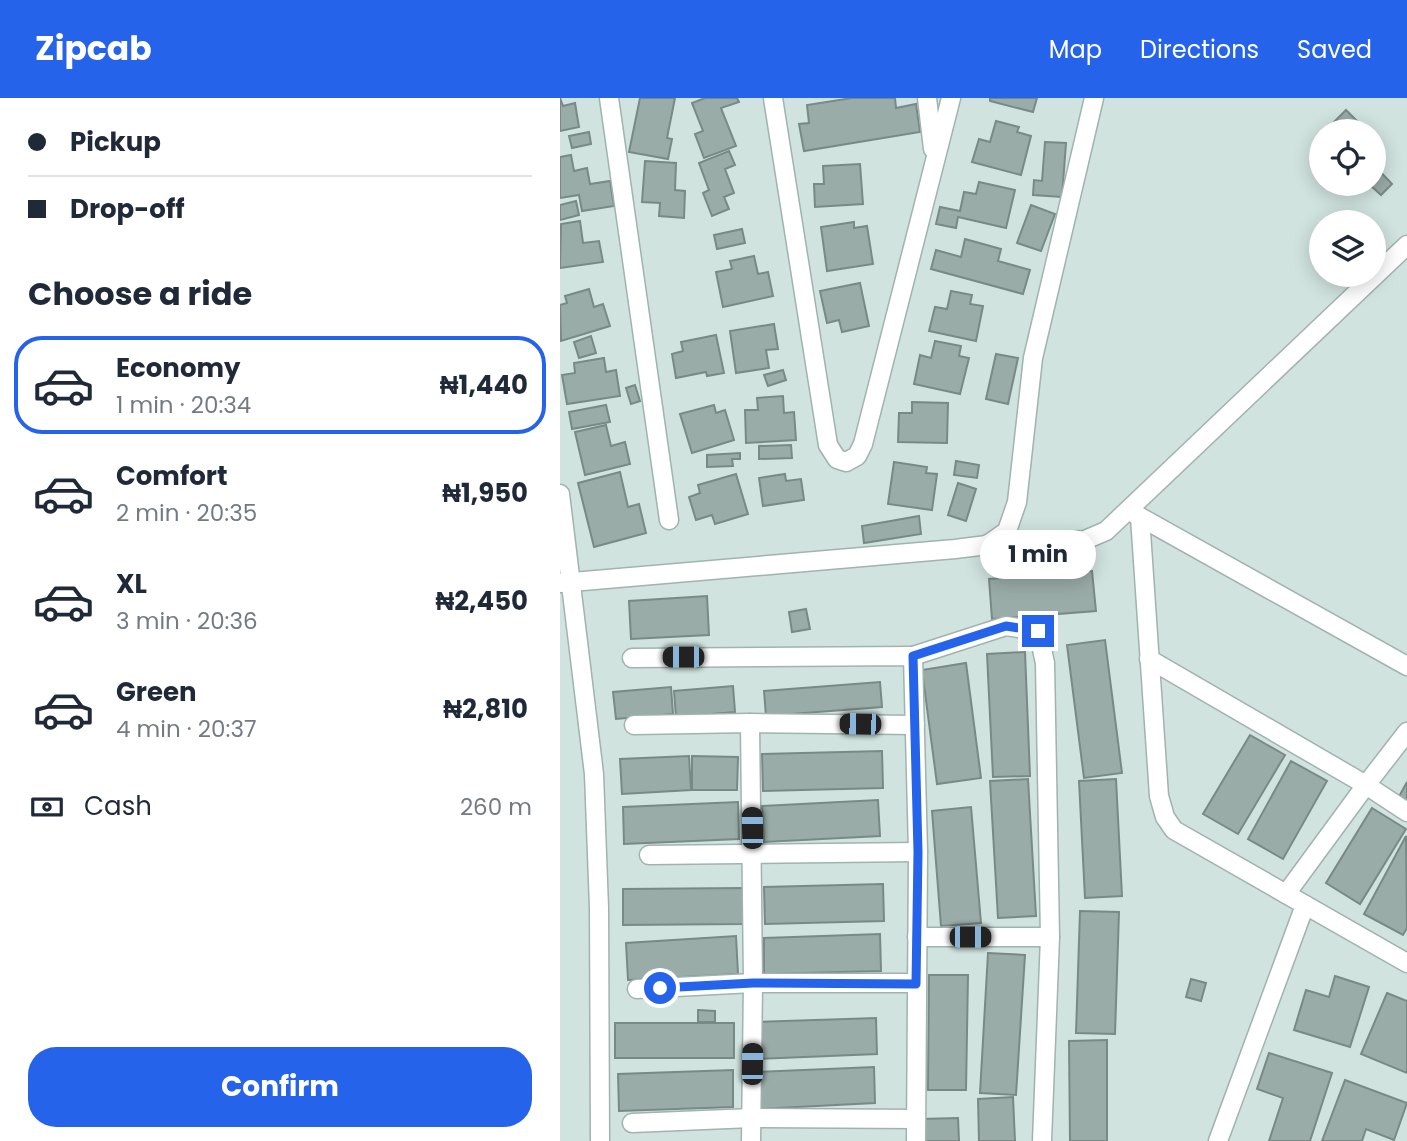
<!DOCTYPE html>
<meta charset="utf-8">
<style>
:root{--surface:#fff;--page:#f2f2f3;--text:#1f2937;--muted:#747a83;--line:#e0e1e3;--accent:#2563eb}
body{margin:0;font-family:Poppins,sans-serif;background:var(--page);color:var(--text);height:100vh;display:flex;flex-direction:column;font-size:26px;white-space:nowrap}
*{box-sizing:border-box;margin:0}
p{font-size:23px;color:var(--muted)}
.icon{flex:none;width:38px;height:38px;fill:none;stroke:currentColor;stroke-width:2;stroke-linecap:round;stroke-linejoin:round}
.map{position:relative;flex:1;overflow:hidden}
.sheet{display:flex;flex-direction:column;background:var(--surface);width:560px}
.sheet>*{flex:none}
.top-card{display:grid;align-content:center;height:154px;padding:0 28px;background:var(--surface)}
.tools{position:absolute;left:749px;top:21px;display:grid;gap:14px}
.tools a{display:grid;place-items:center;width:77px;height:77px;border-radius:50%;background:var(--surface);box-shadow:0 4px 18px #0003;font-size:35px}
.end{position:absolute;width:32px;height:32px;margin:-16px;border:9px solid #2563eb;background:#fff;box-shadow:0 0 0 4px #fff}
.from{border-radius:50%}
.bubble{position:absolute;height:49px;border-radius:24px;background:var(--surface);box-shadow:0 4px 18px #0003;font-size:23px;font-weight:700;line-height:49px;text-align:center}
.car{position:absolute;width:21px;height:42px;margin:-21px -10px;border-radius:9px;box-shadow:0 0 5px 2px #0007;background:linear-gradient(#222 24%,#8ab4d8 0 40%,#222 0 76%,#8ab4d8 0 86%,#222 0)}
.top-card b{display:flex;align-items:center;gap:24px;height:66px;font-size:26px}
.top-card b+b{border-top:2px solid var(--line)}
.top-card i{width:18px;height:18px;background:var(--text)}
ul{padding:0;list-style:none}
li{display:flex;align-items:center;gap:21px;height:98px;margin:0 14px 10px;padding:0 14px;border:4px solid transparent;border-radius:28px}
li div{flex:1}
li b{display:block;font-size:26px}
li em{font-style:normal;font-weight:700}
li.on{border-color:var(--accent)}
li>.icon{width:63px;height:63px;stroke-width:1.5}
h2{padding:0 28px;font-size:32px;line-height:84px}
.pay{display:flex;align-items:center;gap:18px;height:77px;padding:0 28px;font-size:26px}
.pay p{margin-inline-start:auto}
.cta{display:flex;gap:14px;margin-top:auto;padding:14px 28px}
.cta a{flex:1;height:80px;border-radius:28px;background:var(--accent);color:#fff;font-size:28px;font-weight:700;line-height:80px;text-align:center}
header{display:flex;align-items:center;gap:42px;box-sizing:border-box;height:98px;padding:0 35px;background:var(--accent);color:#fff}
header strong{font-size:33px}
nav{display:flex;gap:38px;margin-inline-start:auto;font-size:24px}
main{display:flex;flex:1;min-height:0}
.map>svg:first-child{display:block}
.building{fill:#9aaca8;stroke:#798a86;stroke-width:2}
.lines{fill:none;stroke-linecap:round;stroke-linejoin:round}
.minor-casing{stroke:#a0b3af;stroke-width:21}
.minor{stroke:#fff;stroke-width:18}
.route{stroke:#2563eb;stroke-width:9}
</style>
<header>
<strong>Zipcab</strong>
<nav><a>Map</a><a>Directions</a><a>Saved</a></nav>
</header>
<main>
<section class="sheet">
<div class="top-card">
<b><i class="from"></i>Pickup</b>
<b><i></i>Drop-off</b>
</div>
<h2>Choose a ride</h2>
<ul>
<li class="on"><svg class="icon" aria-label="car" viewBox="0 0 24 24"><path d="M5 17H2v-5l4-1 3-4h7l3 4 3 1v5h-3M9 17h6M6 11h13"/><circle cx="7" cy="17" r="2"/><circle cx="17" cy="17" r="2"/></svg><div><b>Economy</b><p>1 min · 20:34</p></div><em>₦1,440</em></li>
<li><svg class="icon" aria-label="car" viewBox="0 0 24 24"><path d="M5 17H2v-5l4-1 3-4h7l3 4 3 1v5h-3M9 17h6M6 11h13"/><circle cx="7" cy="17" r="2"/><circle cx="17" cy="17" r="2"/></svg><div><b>Comfort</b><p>2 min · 20:35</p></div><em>₦1,950</em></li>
<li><svg class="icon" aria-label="car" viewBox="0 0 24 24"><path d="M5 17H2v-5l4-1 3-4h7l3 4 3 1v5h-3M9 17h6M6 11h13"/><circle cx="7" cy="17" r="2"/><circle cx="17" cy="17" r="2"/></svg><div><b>XL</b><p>3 min · 20:36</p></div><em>₦2,450</em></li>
<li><svg class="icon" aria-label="car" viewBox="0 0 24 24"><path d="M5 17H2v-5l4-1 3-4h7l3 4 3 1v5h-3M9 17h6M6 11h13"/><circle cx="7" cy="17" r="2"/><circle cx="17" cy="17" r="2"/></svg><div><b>Green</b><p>4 min · 20:37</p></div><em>₦2,810</em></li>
</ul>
<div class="pay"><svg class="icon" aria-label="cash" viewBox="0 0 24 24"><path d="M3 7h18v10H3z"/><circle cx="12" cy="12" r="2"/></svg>Cash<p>260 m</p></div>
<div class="cta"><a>Confirm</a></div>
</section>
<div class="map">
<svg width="847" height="1043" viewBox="0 0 847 1043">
<rect width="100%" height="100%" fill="#d0e3df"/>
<g class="building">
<polygon points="0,0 3,8 15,5 19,29 0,33"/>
<polygon points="80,0 115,0 107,40 112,41 108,61 69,54"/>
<polygon points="145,0 177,0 179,4 161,10 176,48 144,60 135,36 143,33 132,5"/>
<polygon points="292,0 335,0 336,10 356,6 360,34 244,53 239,26 249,25 247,7"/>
<polygon points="430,0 477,0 473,14 430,3"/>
<polygon points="786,12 804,30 801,33 775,33 770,28"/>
<polygon points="436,23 459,29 457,34 471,38 461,77 412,64 419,41 430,44"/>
<polygon points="29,34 31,46 12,50 9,38"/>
<polygon points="485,44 506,45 502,99 473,97 474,82 482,83"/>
<polygon points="169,53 175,67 165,71 174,95 164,99 169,111 152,118 143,95 149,92 139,65"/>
<polygon points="11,57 14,73 27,70 30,86 50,83 54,108 22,113 19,97 0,100 0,59"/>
<polygon points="85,63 116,65 115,92 125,93 124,120 99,118 100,105 82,104"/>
<polygon points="300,66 303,106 255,109 254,86 264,86 263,68"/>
<polygon points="814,67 832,86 821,97 809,86 814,86"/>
<polygon points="419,84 455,92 446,130 398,119 396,130 376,126 380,109 400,113 404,94 416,96"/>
<polygon points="16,103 19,117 0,122 0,107"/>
<polygon points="471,107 495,116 481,153 457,145"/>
<polygon points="20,123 23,145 39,143 43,164 0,170 1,126"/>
<polygon points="294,124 294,130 307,128 313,166 267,173 261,129"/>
<polygon points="182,131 185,145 157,151 154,137"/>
<polygon points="405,141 441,151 438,163 470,172 463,196 371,171 376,152 401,159"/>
<polygon points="194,158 198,176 208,174 213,198 163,209 156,174 172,171 170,163"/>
<polygon points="300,185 309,228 282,234 279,222 267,225 260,193"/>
<polygon points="29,191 34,209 43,206 50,228 1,243 0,207 7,205 5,198"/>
<polygon points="391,193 412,197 410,206 423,208 416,243 369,233 375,209 387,211"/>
<polygon points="214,226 218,251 206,252 209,270 176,275 170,233"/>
<polygon points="156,237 164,275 147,278 146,274 116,280 112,256 123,253 121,244"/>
<polygon points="31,238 36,255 19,260 14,244"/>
<polygon points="375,243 401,248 399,258 409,260 400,296 354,286 360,257 371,260"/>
<polygon points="436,256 458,260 448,306 426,301"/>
<polygon points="44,260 46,274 56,272 60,298 7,306 2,277 15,275 14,265"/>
<polygon points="223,272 226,282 208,288 204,277"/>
<polygon points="75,287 80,303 71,306 66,290"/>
<polygon points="223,298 224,315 234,314 236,342 186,345 185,312 198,312 197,300"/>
<polygon points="352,304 388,305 387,345 338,344 339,315 352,315"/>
<polygon points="46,307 50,324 12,331 9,314"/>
<polygon points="154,307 156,315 165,312 174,342 132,355 120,316"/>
<polygon points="46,327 51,348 65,344 70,366 25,377 15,334"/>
<polygon points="231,347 232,360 199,361 199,348"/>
<polygon points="180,355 180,361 172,361 173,368 147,369 147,357"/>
<polygon points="396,363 419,367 417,380 394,377"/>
<polygon points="334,364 367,369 366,375 377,376 372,412 328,406"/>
<polygon points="60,374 68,409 79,406 86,435 34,449 18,385"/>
<polygon points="176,376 188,416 155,426 152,417 136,422 129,399 140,395 138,387"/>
<polygon points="225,376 226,383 241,381 244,402 203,408 199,380"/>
<polygon points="398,385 416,391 406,423 388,417"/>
<polygon points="359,418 361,436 304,445 302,428"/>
<polygon points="532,473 536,513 432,521 429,481"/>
<polygon points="147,498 149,537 71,541 69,503"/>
<polygon points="246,511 250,531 232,534 229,514"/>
<polygon points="545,542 562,675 524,680 507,547"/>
<polygon points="465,554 470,678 433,679 427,556"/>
<polygon points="406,565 421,680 377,686 362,572"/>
<polygon points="320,584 322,609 206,618 204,593"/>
<polygon points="173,588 175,614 116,619 114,593"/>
<polygon points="111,589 113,616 56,621 53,594"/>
<polygon points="690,637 725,657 678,736 643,716"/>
<polygon points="322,653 323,690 203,693 202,656"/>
<polygon points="129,658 131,692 62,696 60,661"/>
<polygon points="132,658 178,659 177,692 132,692"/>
<polygon points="731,663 767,683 723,761 688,741"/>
<polygon points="468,681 476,818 438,820 430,683"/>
<polygon points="556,681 562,798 525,800 519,683"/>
<polygon points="847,684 847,711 836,704"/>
<polygon points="318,702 320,738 204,744 202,708"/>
<polygon points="178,704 179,741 64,746 63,709"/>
<polygon points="411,709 421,825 381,828 372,713"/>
<polygon points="812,710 846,731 800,806 766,785"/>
<polygon points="846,738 847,830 843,837 804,816"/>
<polygon points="323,786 324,823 205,826 204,789"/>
<polygon points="183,790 183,826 63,827 63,791"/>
<polygon points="520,813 559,814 555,936 516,935"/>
<polygon points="320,836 321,873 204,876 204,840"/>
<polygon points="176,838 178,876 68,882 66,845"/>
<polygon points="428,855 465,857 456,997 420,995"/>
<polygon points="369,877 408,877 406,992 368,992"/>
<polygon points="775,878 809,889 790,949 734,932 746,892 769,899"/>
<polygon points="631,881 646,885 641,903 626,899"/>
<polygon points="827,895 847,903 847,975 801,956"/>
<polygon points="138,912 155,913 155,924 138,924"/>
<polygon points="316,920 317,956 198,961 196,924"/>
<rect x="55" y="925" width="119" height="35"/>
<polygon points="547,942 547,1043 510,1043 509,943"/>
<polygon points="709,955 772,975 750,1043 709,1043 723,1000 697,991"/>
<polygon points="314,969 315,1005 197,1011 196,974"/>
<polygon points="173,972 173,1009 59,1013 58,976"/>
<polygon points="785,982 847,1005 834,1042 806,1031 802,1043 762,1043"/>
<polygon points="453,999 455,1043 419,1043 418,1001"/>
<polygon points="398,1020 399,1043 361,1043 361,1021"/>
</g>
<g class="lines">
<g class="minor-casing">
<g id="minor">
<polyline points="49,0 109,422"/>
<polyline points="213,0 268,347 277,361 286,364 297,358 303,346 391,0"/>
<polyline points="367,0 373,51"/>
<polyline points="0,396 34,676 39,810 40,1043"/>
<polyline points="573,415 847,568"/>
<polyline points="580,419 599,698 605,719 614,732 847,865"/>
<polyline points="428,446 525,442 546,433 847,147"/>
<polyline points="0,485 395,451 427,447 447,433 457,404 473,260 534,0"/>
<polyline points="353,558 446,528 478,533 485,565 490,839 482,1043"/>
<polyline points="72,560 353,558 358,754 356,1043"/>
<polyline points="589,561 806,687 726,796"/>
<polyline points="190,625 193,885 191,1043"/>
<polyline points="74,627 190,625 355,627"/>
<polyline points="847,634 806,687 847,714"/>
<polyline points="89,757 358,754"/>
<polyline points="357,839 490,839"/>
<polyline points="77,891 193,885 356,885"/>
<polyline points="72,1025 192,1020 356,1021"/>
<polyline points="658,1043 745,807"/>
</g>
</g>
<use href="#minor" class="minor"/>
</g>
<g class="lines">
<polyline class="route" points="100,890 193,885 356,886 358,754 353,558 446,528 478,533"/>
</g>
</svg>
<div class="tools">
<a><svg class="icon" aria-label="locate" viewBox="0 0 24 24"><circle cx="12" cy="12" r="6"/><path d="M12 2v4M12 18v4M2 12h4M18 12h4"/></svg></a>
<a><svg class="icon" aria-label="layers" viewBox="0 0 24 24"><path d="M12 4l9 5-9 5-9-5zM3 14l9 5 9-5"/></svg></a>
</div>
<i class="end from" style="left:100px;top:890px"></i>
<i class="end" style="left:478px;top:533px"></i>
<div class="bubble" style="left:420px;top:432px;width:116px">1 min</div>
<i class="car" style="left:123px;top:559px;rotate:270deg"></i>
<i class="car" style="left:300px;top:626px;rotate:271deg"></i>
<i class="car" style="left:192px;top:730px;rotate:359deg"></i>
<i class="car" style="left:410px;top:839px;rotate:90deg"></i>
<i class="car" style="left:192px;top:966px;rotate:1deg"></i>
</div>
</main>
